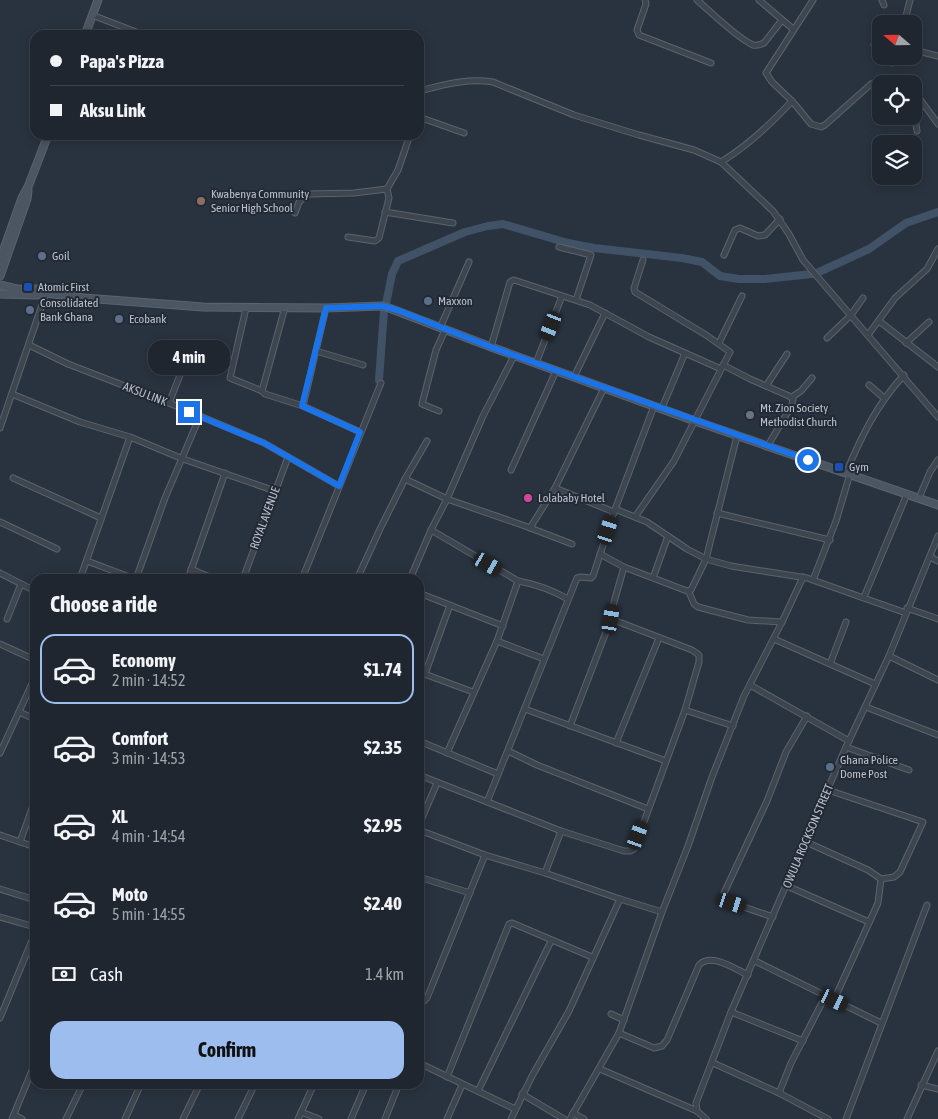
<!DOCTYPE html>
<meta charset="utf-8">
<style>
:root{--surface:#1f262f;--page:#272e37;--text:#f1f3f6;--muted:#a1a5aa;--line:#3c434b;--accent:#9cbded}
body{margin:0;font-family:"Asap Condensed",sans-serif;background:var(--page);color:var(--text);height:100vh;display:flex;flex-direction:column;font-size:19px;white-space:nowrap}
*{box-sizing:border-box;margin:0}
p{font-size:16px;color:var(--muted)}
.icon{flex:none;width:28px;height:28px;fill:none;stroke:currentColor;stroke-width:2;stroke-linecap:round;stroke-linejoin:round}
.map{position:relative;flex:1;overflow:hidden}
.sheet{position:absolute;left:30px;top:574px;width:394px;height:515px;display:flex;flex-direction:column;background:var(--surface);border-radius:15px;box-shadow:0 2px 12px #0003,0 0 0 1px var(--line)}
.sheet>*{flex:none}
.hud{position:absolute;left:30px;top:30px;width:394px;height:110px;border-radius:15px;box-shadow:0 2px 12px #0003,0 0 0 1px var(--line);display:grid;align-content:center;height:110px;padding:0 20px;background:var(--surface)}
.needle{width:32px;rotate:290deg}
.controls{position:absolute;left:872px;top:15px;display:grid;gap:10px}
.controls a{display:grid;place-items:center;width:50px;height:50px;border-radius:10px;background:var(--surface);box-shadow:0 2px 12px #0003,0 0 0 1px var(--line);font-size:25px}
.end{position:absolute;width:22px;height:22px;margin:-11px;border:6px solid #1a73e8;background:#fff;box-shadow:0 0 0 2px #fff}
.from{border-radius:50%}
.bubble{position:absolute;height:35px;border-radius:15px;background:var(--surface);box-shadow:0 2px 12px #0003,0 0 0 1px var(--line);font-size:16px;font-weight:700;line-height:35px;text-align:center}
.car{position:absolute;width:15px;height:30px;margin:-15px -8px;border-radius:6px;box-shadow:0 0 4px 1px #0007;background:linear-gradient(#222 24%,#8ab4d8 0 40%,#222 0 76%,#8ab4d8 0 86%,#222 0)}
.hud b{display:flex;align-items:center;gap:18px;height:48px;font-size:19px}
.hud b+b{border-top:1px solid var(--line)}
.hud i{width:12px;height:12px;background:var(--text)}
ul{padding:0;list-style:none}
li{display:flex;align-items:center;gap:15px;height:70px;margin:0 10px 8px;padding:0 10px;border:2px solid transparent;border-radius:15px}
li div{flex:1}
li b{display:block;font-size:19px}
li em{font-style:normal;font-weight:700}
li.selected{border-color:var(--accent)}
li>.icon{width:45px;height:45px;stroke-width:1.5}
h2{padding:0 20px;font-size:22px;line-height:60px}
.pay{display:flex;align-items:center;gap:12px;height:55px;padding:0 20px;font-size:19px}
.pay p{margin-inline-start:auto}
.primary-button{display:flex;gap:10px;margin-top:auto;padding:10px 20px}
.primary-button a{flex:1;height:58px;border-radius:15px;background:var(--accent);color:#111;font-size:20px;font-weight:700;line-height:58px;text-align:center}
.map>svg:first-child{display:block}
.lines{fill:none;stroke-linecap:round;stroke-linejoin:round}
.river{stroke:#415266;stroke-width:8}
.minor-casing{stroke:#5b636d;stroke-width:7}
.secondary-casing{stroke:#5b636d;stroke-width:9}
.minor{stroke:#3d454f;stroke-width:5}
.secondary{stroke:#4c5562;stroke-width:7}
.route{stroke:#1a73e8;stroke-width:6}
.education-dot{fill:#8d6e63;stroke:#222a35;stroke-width:2}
.service-dot{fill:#5c6f8a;stroke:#222a35;stroke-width:2}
.transit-dot{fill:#1a4fb4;stroke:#222a35;stroke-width:2}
.worship-dot{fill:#6b7280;stroke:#222a35;stroke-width:2}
.hotel-dot{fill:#d1479c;stroke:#222a35;stroke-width:2}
.labels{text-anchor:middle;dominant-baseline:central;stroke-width:4;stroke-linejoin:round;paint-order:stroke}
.poi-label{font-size:12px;fill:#bac0ca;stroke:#222a35;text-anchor:start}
.street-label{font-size:12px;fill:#bac0ca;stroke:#222a35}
</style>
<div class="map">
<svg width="938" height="1119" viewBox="0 0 938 1119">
<rect width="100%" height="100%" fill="#29333f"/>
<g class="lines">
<g class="river">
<polyline points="819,272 869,249 906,223 938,212"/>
<polyline points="386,304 392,274 398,261 465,232 488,226 503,224 568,243 594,248 682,258 702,262 720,276 739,279 765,279 812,274"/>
<polyline points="379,380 384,311"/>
</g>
<g class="minor-casing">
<g id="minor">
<polyline points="645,0 646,4 637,30 639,35 711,63"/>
<path d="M697,0C711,12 737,38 753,45C757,46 760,45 764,43L782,20"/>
<polyline points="759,0 793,29"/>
<polyline points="882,0 884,5"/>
<polyline points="92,15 144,35"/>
<polyline points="904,24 910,0"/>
<polyline points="874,45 881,54"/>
<polyline points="914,50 938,56"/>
<polyline points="883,56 888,62 892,63 896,56"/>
<path d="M419,91C443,85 467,78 493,82L574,115L639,135L694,150L721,162L773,211L789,234L803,260L938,417"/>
<polyline points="914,91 938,124"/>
<polyline points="792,101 772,82 766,73 813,0"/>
<polyline points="914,112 917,131"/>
<polyline points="419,117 464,133"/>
<path d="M721,162C749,145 770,125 792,101L811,124L821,127L825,125L871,84L884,81L891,84"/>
<polyline points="385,212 453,223"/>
<polyline points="295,213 299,202 309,194 354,193 387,189 398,170 410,135"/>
<polyline points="348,237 375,241 379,238 389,198 387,189"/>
<polyline points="559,247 591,255 576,300"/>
<polyline points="724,255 735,230 740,228 758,236 765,235 780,219"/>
<polyline points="285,307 262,391 265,394 303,406"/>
<polyline points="246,308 230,378 262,391"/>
<polyline points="326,308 303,406 360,432"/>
<polyline points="879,321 938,367"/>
<polyline points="440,328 469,262"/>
<polyline points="868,335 895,298 927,269 938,249"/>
<polyline points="827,338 851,315 863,298"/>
<polyline points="719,343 742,296"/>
<polyline points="906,343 929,322"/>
<polyline points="29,345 68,364 169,403 264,443 339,486"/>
<polyline points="491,347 510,282 514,280 590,305 649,337 721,369"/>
<polyline points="316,351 363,365"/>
<polyline points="536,363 562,296"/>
<polyline points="723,365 750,379 789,396 793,399 792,405 767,447"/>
<polyline points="574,377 605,313"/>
<polyline points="869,385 884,398"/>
<polyline points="766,386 787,354"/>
<polyline points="12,394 80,422 130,437 183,459 275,491"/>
<polyline points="792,397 801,391 812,378"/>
<polyline points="169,403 182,370"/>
<polyline points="662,408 685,353"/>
<polyline points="439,411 422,404 436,350 445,330"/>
<polyline points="0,428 46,293"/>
<polyline points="511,470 556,371"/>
<path d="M846,473C861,437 877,404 904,375"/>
<polyline points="13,478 101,518"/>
<polyline points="405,479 427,441"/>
<polyline points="555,488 614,512"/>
<polyline points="919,498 930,472 938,460"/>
<polyline points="615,509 647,522 687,549 706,559 731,566 807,578 906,613"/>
<polyline points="717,513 830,540"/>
<polyline points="635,517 674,461 730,352 706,335 635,292 634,288 643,260"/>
<polyline points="0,522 57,549"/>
<polyline points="530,528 555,488 604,388"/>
<path d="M431,530L518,581C536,584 552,590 568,599"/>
<polyline points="600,554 624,567 687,591 691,590 706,559 737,436"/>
<polyline points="930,557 938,561"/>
<polyline points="87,561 135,579"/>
<polyline points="191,569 214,579"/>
<polyline points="0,573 35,591"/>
<polyline points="653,578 668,536"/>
<polyline points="80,579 130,437"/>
<polyline points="136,579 165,498 200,416"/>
<polyline points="188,579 225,473"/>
<polyline points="243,579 288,457"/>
<polyline points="302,579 381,383"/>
<polyline points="357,579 380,529 405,479 447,499 483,416 514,356"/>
<polyline points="410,579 431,530 447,499 525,526 572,544"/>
<polyline points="813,580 836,521 850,474"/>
<polyline points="689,592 694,604 698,607 748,620 782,622"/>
<polyline points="419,593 503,626"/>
<polyline points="864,597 907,494"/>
<polyline points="907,608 938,619"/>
<polyline points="7,619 21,584"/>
<polyline points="774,639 875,684"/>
<polyline points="497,641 544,659"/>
<polyline points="0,644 35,660"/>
<polyline points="889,656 938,680"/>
<polyline points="830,664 846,622"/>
<polyline points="419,672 473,692"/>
<polyline points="425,674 450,605"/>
<polyline points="750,685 849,741"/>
<polyline points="866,707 938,735"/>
<polyline points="525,709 666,761"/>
<polyline points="685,710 733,726"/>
<polyline points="19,712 35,719"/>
<polyline points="570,726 611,619 614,602 624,567"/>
<polyline points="419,741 498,774"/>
<polyline points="616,743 659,638"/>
<polyline points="846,747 909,770"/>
<polyline points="508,751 537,765 648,809"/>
<polyline points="0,753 35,677"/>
<polyline points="447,753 497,641 518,581"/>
<polyline points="419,775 561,831 624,851 630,851 634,849 685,710 699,662 699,655 692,650 611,619"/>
<polyline points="828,790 923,822 900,872 894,877 881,879"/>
<polyline points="487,802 577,578 581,577 591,578 593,576 614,512 654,406"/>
<polyline points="419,825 437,783"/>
<polyline points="419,830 485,855 545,873 620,899 662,912"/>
<polyline points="0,835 35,847"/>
<polyline points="20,842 35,800"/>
<polyline points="806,842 868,870 881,879 878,903 834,1000"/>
<polyline points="545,873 561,831"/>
<polyline points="419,877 470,893"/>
<polyline points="787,886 869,922"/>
<polyline points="0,889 35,900"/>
<polyline points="0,917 35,927"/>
<polyline points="773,917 732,903 726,900 724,893 767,801 786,752 807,716"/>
<polyline points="755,961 881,1023"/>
<polyline points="419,1001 424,1001 427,998 485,855"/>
<polyline points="731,1012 803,1041"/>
<polyline points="611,1014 624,1020"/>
<polyline points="0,1018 35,933"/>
<path d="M619,1033L654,1048L662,1046L667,1040L699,965C711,952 735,969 748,975"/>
<polyline points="419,1063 515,1109"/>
<polyline points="713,1063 779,1093 828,1119"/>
<polyline points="600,1069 697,1111 706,1119"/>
<polyline points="447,1077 509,924 512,923 592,957"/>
<polyline points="921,1085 938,1089"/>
<polyline points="478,1091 551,941"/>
<polyline points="779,1093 791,1063 826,995"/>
<polyline points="522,1094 564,1119"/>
<polyline points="697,1111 696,1103 731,1012 846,747 889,656 938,536"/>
<polyline points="301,1112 319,1119"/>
<polyline points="573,1113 584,1119"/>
<polyline points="14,1115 22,1119"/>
<polyline points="12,1119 35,1063"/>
<polyline points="66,1119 83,1084"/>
<polyline points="125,1119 141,1084"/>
<polyline points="183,1119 200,1084"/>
<polyline points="238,1119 255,1084"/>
<polyline points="298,1119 314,1084"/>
<polyline points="351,1119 366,1084"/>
<polyline points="385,1119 399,1084"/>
<polyline points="447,1119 462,1085"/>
<polyline points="511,1119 532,1076 569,1011 620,899"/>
<polyline points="570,1119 619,1033 662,912 688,846 712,777 744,696 782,622 803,577"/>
<polyline points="846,1119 927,905"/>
<polyline points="907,1119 938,1051"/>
</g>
</g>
<g class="secondary-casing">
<g id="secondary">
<polyline points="85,35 98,0"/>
<polyline points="0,260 22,198 28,187 48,135"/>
<polyline points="0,276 27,199 28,190"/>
<polyline points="0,285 17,289 37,289 46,293 84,298 203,307 326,308 382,306 389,308 491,347 695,421 938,505"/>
<polyline points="0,294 36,295 46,293"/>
</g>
</g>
<use href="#minor" class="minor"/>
<use href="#secondary" class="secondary"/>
</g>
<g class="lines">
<polyline class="route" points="189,412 264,443 339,486 360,432 302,406 326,308 382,306 397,310 491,347 808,460"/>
</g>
<circle class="education-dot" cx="201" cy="201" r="5"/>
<g class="service-dot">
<circle cx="42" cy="256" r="5"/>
<circle cx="428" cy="301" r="5"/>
<circle cx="30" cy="310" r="5"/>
<circle cx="119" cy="319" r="5"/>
<circle cx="830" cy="767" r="5"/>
</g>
<g class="transit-dot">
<rect x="23" y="282" width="10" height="10" rx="2.5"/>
<rect x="834" y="462" width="10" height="10" rx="2.5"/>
</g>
<circle class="worship-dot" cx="750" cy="415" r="5"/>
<circle class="hotel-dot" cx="528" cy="498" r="5"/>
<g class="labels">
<g class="poi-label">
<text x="211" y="194">Kwabenya Community<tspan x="211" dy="14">Senior High School</tspan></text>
<text x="52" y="256">Goil</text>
<text x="38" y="287">Atomic First</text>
<text x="438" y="301">Maxxon</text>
<text x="40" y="303">Consolidated<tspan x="40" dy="14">Bank Ghana</tspan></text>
<text x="129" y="319">Ecobank</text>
<text x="760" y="408">Mt. Zion Society<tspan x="760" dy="14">Methodist Church</tspan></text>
<text x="849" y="467">Gym</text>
<text x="538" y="498">Lolababy Hotel</text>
<text x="840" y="760">Ghana Police<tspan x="840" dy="14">Dome Post</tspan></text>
</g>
<g class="street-label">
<text transform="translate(145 394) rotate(21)">AKSU LINK</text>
<text transform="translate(265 518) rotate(-70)">ROYAL AVENUE</text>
<text transform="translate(808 836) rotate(-67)">OWULA ROCKSON STREET</text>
</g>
</g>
</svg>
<div class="controls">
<a><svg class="needle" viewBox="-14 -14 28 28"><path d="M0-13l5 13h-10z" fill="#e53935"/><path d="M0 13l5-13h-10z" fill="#a1a5aa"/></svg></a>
<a><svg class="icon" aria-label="locate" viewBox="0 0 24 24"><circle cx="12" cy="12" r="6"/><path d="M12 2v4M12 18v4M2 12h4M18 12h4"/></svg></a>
<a><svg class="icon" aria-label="layers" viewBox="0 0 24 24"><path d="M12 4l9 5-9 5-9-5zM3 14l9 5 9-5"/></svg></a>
</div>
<i class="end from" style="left:808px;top:460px"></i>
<i class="end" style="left:189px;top:412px"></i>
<div class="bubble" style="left:148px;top:340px;width:82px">4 min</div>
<i class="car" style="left:551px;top:326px;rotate:202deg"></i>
<i class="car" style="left:608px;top:530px;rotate:18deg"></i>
<i class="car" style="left:488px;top:564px;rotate:120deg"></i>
<i class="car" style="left:611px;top:619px;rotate:9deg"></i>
<i class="car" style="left:638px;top:835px;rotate:20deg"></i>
<i class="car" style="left:732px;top:903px;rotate:108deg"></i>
<i class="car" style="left:834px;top:1000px;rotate:116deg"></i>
<div class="hud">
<b><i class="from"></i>Papa's Pizza</b>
<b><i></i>Aksu Link</b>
</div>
<section class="sheet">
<h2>Choose a ride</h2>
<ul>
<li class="selected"><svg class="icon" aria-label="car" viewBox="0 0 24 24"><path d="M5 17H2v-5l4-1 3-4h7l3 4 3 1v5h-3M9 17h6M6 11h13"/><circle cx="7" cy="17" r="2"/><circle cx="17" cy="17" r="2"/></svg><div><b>Economy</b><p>2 min · 14:52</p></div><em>$1.74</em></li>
<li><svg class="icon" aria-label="car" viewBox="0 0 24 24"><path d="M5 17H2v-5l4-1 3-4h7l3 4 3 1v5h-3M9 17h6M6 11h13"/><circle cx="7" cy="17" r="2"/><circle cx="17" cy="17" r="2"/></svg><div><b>Comfort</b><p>3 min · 14:53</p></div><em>$2.35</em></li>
<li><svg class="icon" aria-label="car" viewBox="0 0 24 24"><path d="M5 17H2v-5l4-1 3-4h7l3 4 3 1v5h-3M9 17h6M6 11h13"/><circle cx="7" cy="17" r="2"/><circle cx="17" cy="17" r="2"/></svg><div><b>XL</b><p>4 min · 14:54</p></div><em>$2.95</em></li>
<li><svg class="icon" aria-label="car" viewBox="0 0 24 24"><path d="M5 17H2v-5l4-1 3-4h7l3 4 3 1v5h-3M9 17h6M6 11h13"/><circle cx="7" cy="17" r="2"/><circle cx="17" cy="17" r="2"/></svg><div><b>Moto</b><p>5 min · 14:55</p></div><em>$2.40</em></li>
</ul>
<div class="pay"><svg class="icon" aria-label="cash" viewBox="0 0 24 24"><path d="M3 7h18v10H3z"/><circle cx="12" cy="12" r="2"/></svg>Cash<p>1.4 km</p></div>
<div class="primary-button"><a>Confirm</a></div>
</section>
</div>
